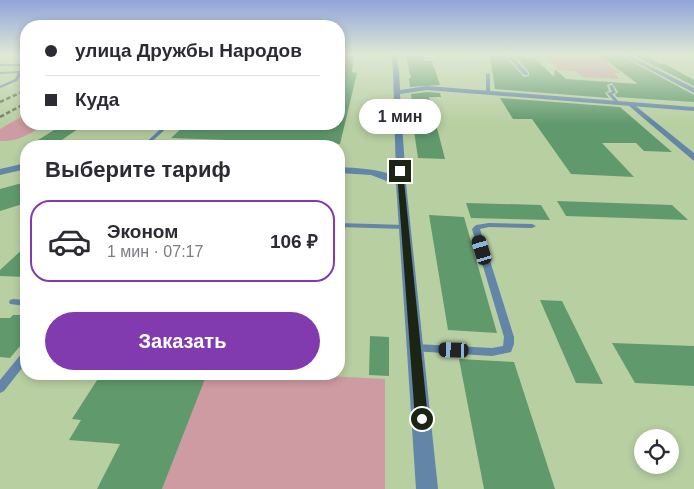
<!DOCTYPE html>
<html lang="ru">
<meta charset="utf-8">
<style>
:root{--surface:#fff;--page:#f7f7f7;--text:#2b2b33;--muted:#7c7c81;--line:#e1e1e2;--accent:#823bae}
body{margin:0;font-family:Arial,sans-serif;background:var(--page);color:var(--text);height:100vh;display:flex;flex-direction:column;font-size:19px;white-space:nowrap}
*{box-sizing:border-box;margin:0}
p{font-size:16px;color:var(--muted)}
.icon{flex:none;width:28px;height:28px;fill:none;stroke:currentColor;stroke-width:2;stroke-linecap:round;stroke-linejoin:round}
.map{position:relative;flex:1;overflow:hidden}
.panel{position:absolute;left:20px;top:140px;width:325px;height:240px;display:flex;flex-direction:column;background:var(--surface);border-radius:20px;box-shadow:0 2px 8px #0003}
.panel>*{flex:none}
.guide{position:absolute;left:20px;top:20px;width:325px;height:110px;border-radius:20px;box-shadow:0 2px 8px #0003;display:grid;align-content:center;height:110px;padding:0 25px;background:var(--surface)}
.fabs{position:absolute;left:634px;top:429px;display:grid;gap:10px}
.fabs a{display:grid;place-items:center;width:45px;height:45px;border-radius:50%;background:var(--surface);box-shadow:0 2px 8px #0003;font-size:25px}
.end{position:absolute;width:22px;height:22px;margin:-11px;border:6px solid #1c2413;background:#fff;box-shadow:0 0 0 2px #fff}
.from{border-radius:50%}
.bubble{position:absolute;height:35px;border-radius:18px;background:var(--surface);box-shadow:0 2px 8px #0003;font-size:16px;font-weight:600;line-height:35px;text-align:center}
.car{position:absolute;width:15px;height:30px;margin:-15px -8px;border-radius:6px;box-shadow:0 0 4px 1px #0007;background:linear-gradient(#222 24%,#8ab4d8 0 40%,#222 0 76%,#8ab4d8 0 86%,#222 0)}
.guide b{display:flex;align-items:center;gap:18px;height:48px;font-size:19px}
.guide b+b{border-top:1px solid var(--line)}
.guide i{width:12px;height:12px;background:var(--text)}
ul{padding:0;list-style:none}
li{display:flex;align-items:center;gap:15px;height:82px;margin:0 10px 8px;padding:0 15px;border:2px solid transparent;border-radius:20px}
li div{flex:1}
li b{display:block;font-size:19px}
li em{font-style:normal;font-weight:600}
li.selected{border-color:var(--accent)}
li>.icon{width:45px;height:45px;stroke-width:1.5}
h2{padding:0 25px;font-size:22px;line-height:60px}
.cta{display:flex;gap:10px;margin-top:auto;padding:10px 25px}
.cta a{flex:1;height:58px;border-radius:30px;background:var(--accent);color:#fff;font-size:20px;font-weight:600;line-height:58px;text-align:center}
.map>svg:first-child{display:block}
.green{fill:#cf9ba2}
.building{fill:#60996c}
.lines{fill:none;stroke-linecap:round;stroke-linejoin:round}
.service{fill:#6285a8;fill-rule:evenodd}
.minor{fill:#6285a8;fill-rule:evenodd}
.tertiary{fill:#6285a8;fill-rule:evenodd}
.rail-far1{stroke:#697859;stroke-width:2;stroke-dasharray:4 2;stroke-linecap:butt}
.rail{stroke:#697859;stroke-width:2.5;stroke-dasharray:4.5 2.5;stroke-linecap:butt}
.route{fill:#1c2413}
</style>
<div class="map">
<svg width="694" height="489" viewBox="0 0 694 489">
<rect width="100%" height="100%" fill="#b8cfa2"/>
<g class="green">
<polygon points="545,56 601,56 611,62 606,63 621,73 614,73 619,79 583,77 575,71 559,70"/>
<path d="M26,114V124H45C31,134 17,142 0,141V129Z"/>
<polygon points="207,374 308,375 385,379 385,489 162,489"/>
</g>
<g class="building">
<polygon points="339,55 354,55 352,72 357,73 340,144 171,138 186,124 339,124"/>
<polygon points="599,55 620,55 694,95 694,102 617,97 615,95 618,92 612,83 607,85 609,91 605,93 609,98 495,89 490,56 505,56 524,77 529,76 529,72 515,56 534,57 554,77 555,69 566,79 638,84"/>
<polygon points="633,55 643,55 660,64 665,64 694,80 694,86"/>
<polygon points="406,56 423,56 425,61 432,61 440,85 410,87 409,78 411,78"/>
<polygon points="427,92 440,93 441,97 429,97 445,159 418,158 412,117 414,117 411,94"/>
<polygon points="500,98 620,107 672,152 644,151 636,143 602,143 634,177 571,174 532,119 513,119"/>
<polygon points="64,124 85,124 56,144 33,143"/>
<polygon points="26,182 26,203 0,211 0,189"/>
<polygon points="557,201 672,205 688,220 566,216"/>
<polygon points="466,203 541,205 550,220 471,218"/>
<polygon points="429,215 464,217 497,333 448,330"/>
<polygon points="26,246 26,277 0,276 0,270"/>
<polygon points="540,300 562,301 603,384 576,383"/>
<polygon points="13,315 26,315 26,339 10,358 0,357 0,318 10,318"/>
<polygon points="370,336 389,337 389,376 369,375"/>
<polygon points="612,343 694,346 694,386 635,383"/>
<polygon points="459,359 514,362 555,489 484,489"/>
<polygon points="101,374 207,374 162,489 97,489 120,444 69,440 81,420 72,419"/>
</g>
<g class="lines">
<g class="service">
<polygon points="0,64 21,64 25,69 17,81 0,88 0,86 15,79 18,73 0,74 0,72 19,71 21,69 20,66 0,66"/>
<polygon points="488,73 490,74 490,92 488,93 486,92 486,74"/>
<polygon points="611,85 613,86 616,93 612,94 619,102 619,104 617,104 607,93 612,92 609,86"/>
<polygon points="166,124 171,124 147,146 142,146"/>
<polygon points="339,223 405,225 409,227 405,229 339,227"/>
<polygon points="489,223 532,224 536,226 532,228 489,227 480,229 514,337 514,344 511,352 492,356 412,351 411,348 412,345 416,344 492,348 503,346 504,337 472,229 476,225"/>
<polygon points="13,299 26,300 26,306 10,304 9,302 10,300"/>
<polygon points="26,352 26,363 4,391 0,393 0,380 22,353"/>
</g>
<g class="minor">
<polygon points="391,55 397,55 398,70 393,69"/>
<polygon points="506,55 511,55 528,73 528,75 524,75"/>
<polygon points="622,55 628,55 694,88 694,93"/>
<polygon points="628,103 632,103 694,153 694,161 628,105"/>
<polygon points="401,180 406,183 438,489 416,489 396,183"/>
</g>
<g class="tertiary">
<path d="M396,67L399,69L400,90L427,86L694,107V111L427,90L400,94L406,183L405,185H397L371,175L339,173V167C358,168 378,169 396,176L393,69Z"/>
<polygon points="26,163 26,169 0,175 0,169"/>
</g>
<polyline class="rail-far1" points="21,92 26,90"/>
<g class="rail">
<polyline points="0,102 24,91"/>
<polyline points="0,117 26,103"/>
</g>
</g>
<linearGradient id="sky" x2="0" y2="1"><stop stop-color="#90a4da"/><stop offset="0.44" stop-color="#dfe9d5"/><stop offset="1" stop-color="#dfe9d5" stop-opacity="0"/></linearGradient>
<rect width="694" height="124" fill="url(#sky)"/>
<polygon class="route" points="400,169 403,171 428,419 426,423 422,425 417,423 415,419 397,171"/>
</svg>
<div class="fabs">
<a><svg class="icon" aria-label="locate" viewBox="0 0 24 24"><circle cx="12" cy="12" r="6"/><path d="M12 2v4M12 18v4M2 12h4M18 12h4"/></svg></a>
</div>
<i class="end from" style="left:422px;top:419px"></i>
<i class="end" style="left:400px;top:171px"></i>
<div class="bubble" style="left:359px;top:99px;width:82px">1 мин</div>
<i class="car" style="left:482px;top:250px;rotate:343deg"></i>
<i class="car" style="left:454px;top:350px;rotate:272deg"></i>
<div class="guide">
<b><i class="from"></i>улица Дружбы Народов</b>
<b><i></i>Куда</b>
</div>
<section class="panel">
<h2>Выберите тариф</h2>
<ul>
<li class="selected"><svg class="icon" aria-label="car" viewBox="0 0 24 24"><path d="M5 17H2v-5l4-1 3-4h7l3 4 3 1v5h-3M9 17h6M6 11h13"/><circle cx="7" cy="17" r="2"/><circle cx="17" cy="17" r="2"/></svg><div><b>Эконом</b><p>1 мин · 07:17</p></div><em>106 ₽</em></li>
</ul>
<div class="cta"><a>Заказать</a></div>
</section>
</div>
